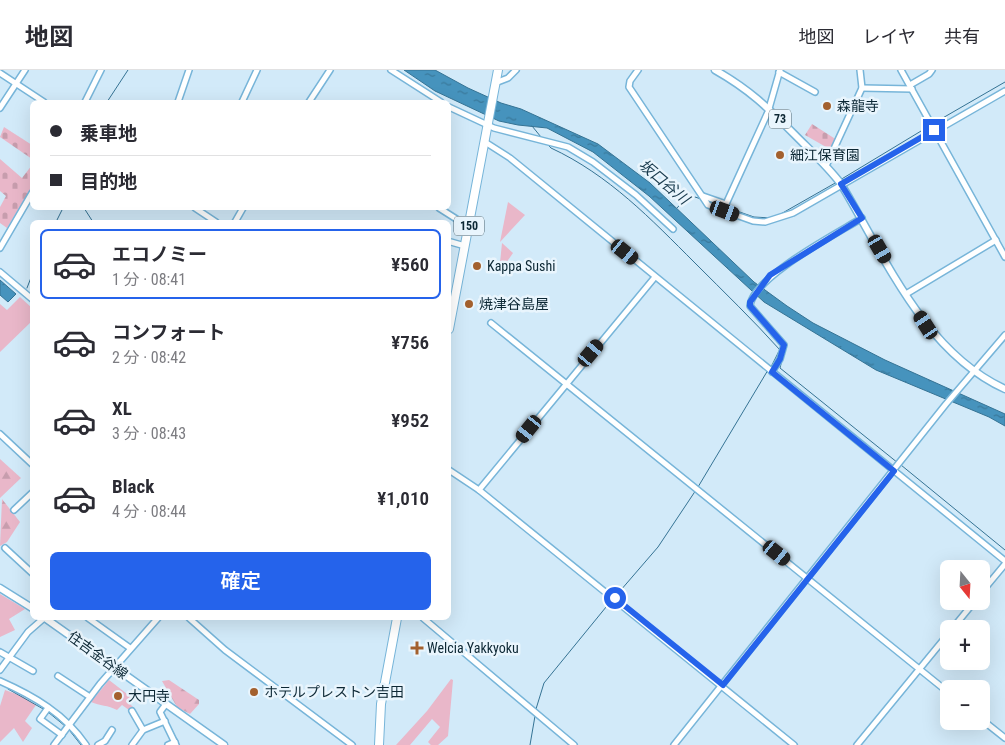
<!DOCTYPE html>
<html lang="ja">
<meta charset="utf-8">
<style>
:root{--surface:#fff;--page:#f7f7f7;--text:#2b2b33;--muted:#7c7c81;--line:#e1e1e2;--accent:#2563eb}
body{margin:0;font-family:"Roboto Condensed","Noto Sans JP",sans-serif;background:var(--page);color:var(--text);height:100vh;display:flex;flex-direction:column;font-size:19px;white-space:nowrap}
*{box-sizing:border-box;margin:0}
p{font-size:16px;color:var(--muted)}
.icon{flex:none;width:28px;height:28px;fill:none;stroke:currentColor;stroke-width:2;stroke-linecap:round;stroke-linejoin:round}
.map{position:relative;flex:1;overflow:hidden}
.sheet{position:absolute;left:30px;top:150px;width:421px;height:400px;display:flex;flex-direction:column;background:var(--surface);border-radius:8px;box-shadow:0 5px 20px #0002}
.sheet>*{flex:none}
.hud{position:absolute;left:30px;top:30px;width:421px;height:110px;border-radius:8px;box-shadow:0 5px 20px #0002;display:grid;align-content:center;height:110px;padding:0 20px;background:var(--surface)}
.needle{width:32px;rotate:162deg}
.tools{position:absolute;left:940px;top:490px;display:grid;gap:10px}
.tools a{display:grid;place-items:center;width:50px;height:50px;border-radius:8px;background:var(--surface);box-shadow:0 5px 20px #0002;font-size:25px}
.end{position:absolute;width:22px;height:22px;margin:-11px;border:6px solid #2563eb;background:#fff;box-shadow:0 0 0 2px #fff}
.from{border-radius:50%}
.car{position:absolute;width:15px;height:30px;margin:-15px -8px;border-radius:6px;box-shadow:0 0 4px 1px #0007;background:linear-gradient(#222 24%,#8ab4d8 0 40%,#222 0 76%,#8ab4d8 0 86%,#222 0)}
.hud b{display:flex;align-items:center;gap:18px;height:48px;font-size:19px}
.hud b+b{border-top:1px solid var(--line)}
.hud i{width:12px;height:12px;background:var(--text)}
ul{padding:9px 0 0;list-style:none}
li{display:flex;align-items:center;gap:15px;height:70px;margin:0 10px 8px;padding:0 10px;border:2px solid transparent;border-radius:8px}
li div{flex:1}
li b{display:block;font-size:19px}
li em{font-style:normal;font-weight:600}
li.current{border-color:var(--accent)}
li>.icon{width:45px;height:45px;stroke-width:1.5}
.action{display:flex;gap:10px;margin-top:auto;padding:10px 20px}
.action a{flex:1;height:58px;border-radius:8px;background:var(--accent);color:#fff;font-size:20px;font-weight:600;line-height:58px;text-align:center}
header{display:flex;align-items:center;gap:30px;box-sizing:border-box;height:70px;padding:0 25px;background:var(--surface);border-bottom:1px solid var(--line)}
header strong{font-size:24px}
nav{display:flex;gap:28px;margin-inline-start:auto;font-size:18px}
.map>svg:first-child{display:block}
.grass{fill:#e9b7c9}
.forest{fill:url(#forest-firs)}
.cemetery{fill:url(#cemetery-stones)}
.water{fill:url(#water-ripples);stroke:#357394}
.lines{fill:none;stroke-linecap:round;stroke-linejoin:round}
.stream{stroke:#357394;stroke-width:1}
.minor-casing{stroke:#77b5d9;stroke-width:8}
.major-casing{stroke:#77b5d9;stroke-width:9}
.highway-casing{stroke:#77b5d9;stroke-width:10}
.minor{stroke:#fff;stroke-width:5}
.major{stroke:#fff;stroke-width:6}
.highway{stroke:#fff;stroke-width:8}
.route{stroke:#2563eb;stroke-width:6}
.poi-dot{fill:#a3602e;stroke:#e9f5fd;stroke-width:2}
.labels{text-anchor:middle;dominant-baseline:central;stroke-width:5;stroke-linejoin:round;paint-order:stroke}
.shield{fill:#e9f5fd;stroke:#4e6570;stroke-width:1}
.shield-label{font-size:12px;font-weight:bold;fill:#0c2734}
.poi-label{font-size:14px;fill:#0c2734;stroke:#e9f5fd;text-anchor:start}
.street-label{font-size:14px;fill:#0c2734;stroke:#e9f5fd}
.water-label{font-size:15px;font-style:italic;fill:#183a4d;stroke:#e9f5fd}
</style>
<header>
<strong>地図</strong>
<nav><a>地図</a><a>レイヤ</a><a>共有</a></nav>
</header>
<div class="map">
<svg width="1005" height="675" viewBox="0 0 1005 675">
<defs>
<pattern id="forest-firs" width="22" height="20" patternUnits="userSpaceOnUse" patternTransform="scale(1.25)"><rect width="22" height="20" fill="#e9b7c9"/><path d="M5 1l3.5 6h-7zM16 11l3.5 6h-7z" fill="#c79dad"/></pattern>
<pattern id="cemetery-stones" width="16" height="16" patternUnits="userSpaceOnUse" patternTransform="scale(1.25)"><rect width="16" height="16" fill="#e9b7c9"/><path d="M2 7V4a2 2 0 0 1 4 0v3zM10 15v-3a2 2 0 0 1 4 0v3z" fill="#c79dad"/></pattern>
<pattern id="water-ripples" width="26" height="14" patternUnits="userSpaceOnUse" patternTransform="scale(1.25)"><rect width="26" height="14" fill="#4693bd"/><path d="M2 4q2-2 4 0t4 0M15 11q2-2 4 0t4 0" fill="none" stroke="#39789a"/></pattern>
</defs>
<rect width="100%" height="100%" fill="#d2eaf9"/>
<g class="grass">
<polygon points="508,132 525,145 500,172"/>
<polygon points="502,173 513,183 499,203"/>
<polygon points="20,227 32,238 32,251 0,282 0,234 7,240"/>
<polygon points="0,524 25,539 9,549 15,560 0,567"/>
<polygon points="451,609 453,610 448,666 438,675 431,675 428,672 440,657 432,649 410,675 396,675 427,641"/>
<path d="M109,610L131,627L127,631L133,637L129,640L122,635L117,640C108,635 100,636 91,632Z"/>
<polygon points="5,620 22,626 36,635 25,651 32,658 23,672 14,658 0,672 0,636"/>
</g>
<g class="forest">
<polygon points="0,389 21,408 0,428"/>
<polygon points="2,429 20,452 7,472 0,476"/>
<polygon points="169,610 199,630 199,634 190,644 177,637 162,611"/>
</g>
<g class="cemetery">
<polygon points="812,54 837,70 833,81 805,65"/>
<polygon points="4,57 32,75 32,89 0,67"/>
<polygon points="0,89 22,108 32,95 32,117 7,158 0,153 0,137 6,126 0,121"/>
</g>
<g class="water">
<polygon points="404,0 435,0 468,18 501,33 521,39 598,74 650,113 754,212 787,236 813,253 885,290 1005,344 1005,356 989,347 876,300 764,232 649,126 593,82 547,58 518,55 499,51 435,21"/>
<polygon points="0,210 16,224 8,232 0,225"/>
</g>
<g class="lines">
<g class="stream">
<polyline points="107,32 128,0"/>
<polyline points="934,53 1005,12"/>
<polyline points="532,56 541,67"/>
<path d="M547,74L551,78C609,105 651,149 695,193C724,222 753,250 780,280"/>
<polyline points="840,110 931,55"/>
<polyline points="708,131 754,147 771,148"/>
<polyline points="84,138 93,152"/>
<polyline points="677,138 689,125 701,129"/>
<polyline points="779,145 837,112"/>
<polyline points="56,152 63,138"/>
<polyline points="27,218 32,205"/>
<polyline points="782,290 780,298 898,393"/>
<polyline points="771,297 779,281"/>
<polyline points="901,395 1005,480"/>
<polyline points="698,417 768,300"/>
<polyline points="614,528 658,477 696,420"/>
<polyline points="8,619 45,640"/>
<polyline points="536,639 544,613 611,531"/>
<polyline points="48,642 65,656"/>
<polyline points="70,661 81,675"/>
<polyline points="530,675 535,646"/>
</g>
<g class="minor-casing">
<g id="minor">
<polyline points="391,0 441,32"/>
<polyline points="638,0 630,11 629,17 708,135 753,151 765,152 793,143 1005,21"/>
<polyline points="901,0 1005,187"/>
<polyline points="779,2 815,22"/>
<polyline points="0,3 44,32"/>
<polyline points="495,13 508,8 516,0"/>
<polyline points="910,15 929,4 932,0"/>
<polyline points="862,18 912,19"/>
<polyline points="85,32 101,0"/>
<polyline points="178,32 189,0"/>
<polyline points="242,32 257,0"/>
<polyline points="309,32 330,0"/>
<polyline points="449,37 494,58 568,77 593,92 636,125 673,159"/>
<polyline points="0,38 25,0"/>
<polyline points="485,72 510,88 1005,491"/>
<polyline points="826,96 862,18 860,0"/>
<polyline points="703,126 726,134 768,42 780,0"/>
<polyline points="195,138 216,152"/>
<polyline points="439,138 469,157"/>
<polyline points="235,152 243,138"/>
<polyline points="451,172 465,176"/>
<polyline points="0,178 32,123"/>
<polyline points="0,202 32,229"/>
<polyline points="906,224 996,170"/>
<polyline points="491,253 949,623"/>
<path d="M772,302L780,289L784,275L750,236C753,207 836,164 862,148"/>
<polyline points="0,364 32,394"/>
<polyline points="449,400 479,420 794,675"/>
<polyline points="479,420 655,207"/>
<polyline points="14,440 32,423"/>
<polyline points="5,478 32,503"/>
<polyline points="981,523 1005,494"/>
<polyline points="88,548 130,578"/>
<polyline points="189,548 225,580 352,675"/>
<polyline points="423,548 574,675"/>
<polyline points="952,559 975,531"/>
<polyline points="0,582 33,601"/>
<polyline points="0,600 28,562 44,548"/>
<polyline points="58,606 90,627"/>
<path d="M0,611C34,626 65,644 86,675"/>
<polyline points="166,634 160,642 176,675"/>
<polyline points="48,638 40,649 62,665"/>
<polyline points="132,641 143,660"/>
<polyline points="981,649 1005,668"/>
<polyline points="54,675 100,614 158,548"/>
<polyline points="98,675 105,671 112,660"/>
<polyline points="132,675 143,660 165,651"/>
<polyline points="168,675 175,672"/>
<polyline points="674,675 946,334 1005,265"/>
<polyline points="857,675 949,563"/>
</g>
</g>
<g class="major-casing">
<g id="major">
<path d="M715,0C752,21 769,39 799,69C813,83 829,98 841,114C885,187 924,282 1005,319"/>
<polyline points="0,518 32,538"/>
<polyline points="45,548 224,675"/>
</g>
</g>
<g class="highway-casing">
<g id="highway">
<polyline points="449,259 498,0"/>
<polyline points="379,675 381,634 397,548"/>
</g>
</g>
<use href="#minor" class="minor"/>
<use href="#major" class="major"/>
<use href="#highway" class="highway"/>
</g>
<g class="lines">
<polyline class="route" points="615,528 723,615 894,401 772,302 780,289 784,275 750,236 750,232 770,205 862,148 841,114 934,60"/>
</g>
<g class="poi-dot">
<circle cx="827" cy="36" r="5"/>
<circle cx="780" cy="85" r="5"/>
<circle cx="477" cy="196" r="5"/>
<circle cx="469" cy="234" r="5"/>
<path d="M414.5 570.5h5v5h5v5h-5v5h-5v-5h-5v-5h5z"/>
<circle cx="254" cy="622" r="5"/>
<circle cx="118" cy="626" r="5"/>
</g>
<g class="labels">
<g class="shield">
<rect x="769" y="39.5" width="22" height="19" rx="4"/>
<rect x="454" y="146.5" width="30" height="19" rx="4"/>
</g>
<g class="shield-label">
<text x="780" y="49">73</text>
<text x="469" y="156">150</text>
</g>
<g class="poi-label">
<text x="837" y="36">森龍寺</text>
<text x="790" y="85">細江保育園</text>
<text x="487" y="196">Kappa Sushi</text>
<text x="479" y="234">焼津谷島屋</text>
<text x="427" y="578">Welcia Yakkyoku</text>
<text x="264" y="622">ホテルプレストン吉田</text>
<text x="128" y="626">大円寺</text>
</g>
<g class="street-label">
<text transform="translate(98 585) rotate(36)">住吉金谷線</text>
</g>
<g class="water-label">
<text transform="translate(664 112) rotate(40)">坂口谷川</text>
</g>
</g>
</svg>
<div class="tools">
<a><svg class="needle" viewBox="-14 -14 28 28"><path d="M0-13l5 13h-10z" fill="#e53935"/><path d="M0 13l5-13h-10z" fill="#7c7c81"/></svg></a>
<a>+</a>
<a>−</a>
</div>
<i class="end from" style="left:615px;top:528px"></i>
<i class="end" style="left:934px;top:60px"></i>
<i class="car" style="left:725px;top:141px;rotate:110deg"></i>
<i class="car" style="left:880px;top:179px;rotate:150deg"></i>
<i class="car" style="left:625px;top:182px;rotate:129deg"></i>
<i class="car" style="left:926px;top:255px;rotate:327deg"></i>
<i class="car" style="left:591px;top:283px;rotate:40deg"></i>
<i class="car" style="left:529px;top:359px;rotate:219deg"></i>
<i class="car" style="left:777px;top:483px;rotate:129deg"></i>
<div class="hud">
<b><i class="from"></i>乗車地</b>
<b><i></i>目的地</b>
</div>
<section class="sheet">
<ul>
<li class="current"><svg class="icon" aria-label="car" viewBox="0 0 24 24"><path d="M5 17H2v-5l4-1 3-4h7l3 4 3 1v5h-3M9 17h6M6 11h13"/><circle cx="7" cy="17" r="2"/><circle cx="17" cy="17" r="2"/></svg><div><b>エコノミー</b><p>1 分 · 08:41</p></div><em>¥560</em></li>
<li><svg class="icon" aria-label="car" viewBox="0 0 24 24"><path d="M5 17H2v-5l4-1 3-4h7l3 4 3 1v5h-3M9 17h6M6 11h13"/><circle cx="7" cy="17" r="2"/><circle cx="17" cy="17" r="2"/></svg><div><b>コンフォート</b><p>2 分 · 08:42</p></div><em>¥756</em></li>
<li><svg class="icon" aria-label="car" viewBox="0 0 24 24"><path d="M5 17H2v-5l4-1 3-4h7l3 4 3 1v5h-3M9 17h6M6 11h13"/><circle cx="7" cy="17" r="2"/><circle cx="17" cy="17" r="2"/></svg><div><b>XL</b><p>3 分 · 08:43</p></div><em>¥952</em></li>
<li><svg class="icon" aria-label="car" viewBox="0 0 24 24"><path d="M5 17H2v-5l4-1 3-4h7l3 4 3 1v5h-3M9 17h6M6 11h13"/><circle cx="7" cy="17" r="2"/><circle cx="17" cy="17" r="2"/></svg><div><b>Black</b><p>4 分 · 08:44</p></div><em>¥1,010</em></li>
</ul>
<div class="action"><a>確定</a></div>
</section>
</div>
